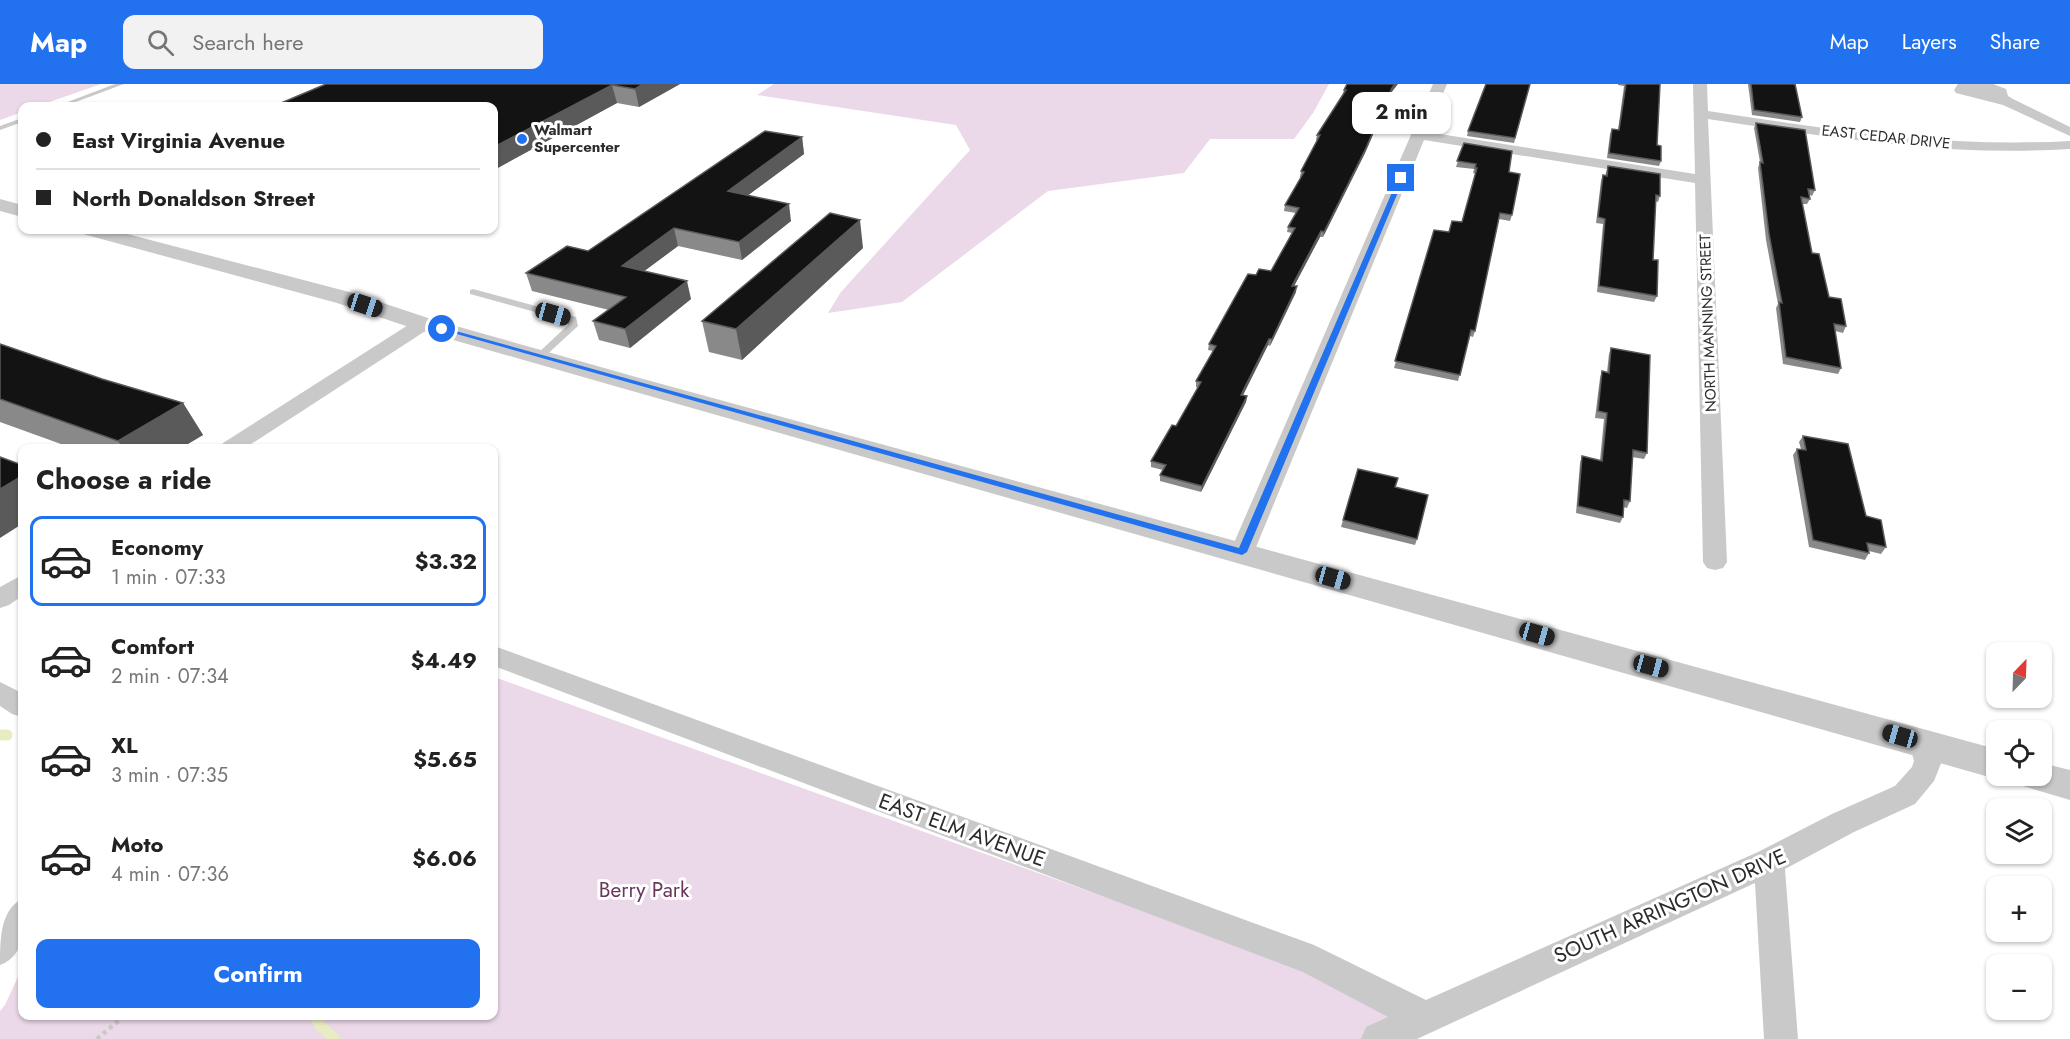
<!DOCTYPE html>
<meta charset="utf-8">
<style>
:root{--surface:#fff;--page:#f2f2f2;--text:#222;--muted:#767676;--line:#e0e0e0;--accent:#2271ee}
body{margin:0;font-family:Jost,sans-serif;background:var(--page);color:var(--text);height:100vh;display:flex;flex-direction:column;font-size:22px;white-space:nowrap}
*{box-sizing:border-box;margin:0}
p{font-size:20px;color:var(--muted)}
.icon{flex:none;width:33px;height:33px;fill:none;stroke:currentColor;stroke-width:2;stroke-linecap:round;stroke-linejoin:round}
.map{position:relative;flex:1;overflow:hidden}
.details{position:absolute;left:18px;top:360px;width:480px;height:576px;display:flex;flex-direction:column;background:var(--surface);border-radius:12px;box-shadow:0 2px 4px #0004}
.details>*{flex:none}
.top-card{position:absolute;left:18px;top:18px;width:480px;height:132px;border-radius:12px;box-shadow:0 2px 4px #0004;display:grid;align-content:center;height:132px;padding:0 18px;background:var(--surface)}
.needle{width:39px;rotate:23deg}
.buttons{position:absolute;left:1986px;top:558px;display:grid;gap:12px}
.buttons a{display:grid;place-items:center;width:66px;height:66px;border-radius:12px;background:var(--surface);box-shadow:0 2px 4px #0004;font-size:30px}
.end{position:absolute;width:27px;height:27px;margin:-14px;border:8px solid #2271ee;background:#fff;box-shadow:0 0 0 3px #fff}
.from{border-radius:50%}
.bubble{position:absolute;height:42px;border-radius:12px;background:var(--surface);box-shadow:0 2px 4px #0004;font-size:20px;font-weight:700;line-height:42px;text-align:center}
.car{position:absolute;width:18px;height:36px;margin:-18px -9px;border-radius:8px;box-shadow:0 0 4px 2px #0007;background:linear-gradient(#222 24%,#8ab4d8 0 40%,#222 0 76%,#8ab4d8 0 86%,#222 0)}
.top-card b{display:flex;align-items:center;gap:21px;height:57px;font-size:22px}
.top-card b+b{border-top:2px solid var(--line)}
.top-card i{width:15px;height:15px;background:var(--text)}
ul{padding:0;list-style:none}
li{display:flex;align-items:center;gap:18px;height:90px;margin:0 12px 9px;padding:0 6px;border:3px solid transparent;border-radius:12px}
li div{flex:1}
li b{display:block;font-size:22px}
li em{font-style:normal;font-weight:700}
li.current{border-color:var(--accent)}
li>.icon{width:54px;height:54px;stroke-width:1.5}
h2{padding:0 18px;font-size:27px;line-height:72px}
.button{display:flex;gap:12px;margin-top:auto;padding:12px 18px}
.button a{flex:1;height:69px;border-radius:12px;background:var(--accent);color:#fff;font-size:24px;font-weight:700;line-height:69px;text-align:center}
header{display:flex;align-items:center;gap:36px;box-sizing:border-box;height:84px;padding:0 30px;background:var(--accent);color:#fff}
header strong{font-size:28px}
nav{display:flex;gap:33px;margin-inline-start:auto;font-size:21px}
.search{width:420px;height:54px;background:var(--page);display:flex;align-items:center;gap:15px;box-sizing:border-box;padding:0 21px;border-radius:12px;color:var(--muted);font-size:22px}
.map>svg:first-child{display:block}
.green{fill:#ebd8e8}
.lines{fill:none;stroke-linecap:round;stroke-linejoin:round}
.stream{stroke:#e9ecc2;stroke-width:11}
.path{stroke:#c9c9c9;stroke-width:4.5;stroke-dasharray:4 4;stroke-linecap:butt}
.service{fill:#c9c9c9;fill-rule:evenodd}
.minor{fill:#c9c9c9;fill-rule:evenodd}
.tertiary{fill:#c9c9c9;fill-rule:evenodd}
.wall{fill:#898989}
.shaded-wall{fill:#5a5a5a}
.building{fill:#131313;stroke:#5a5a5a;stroke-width:1.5}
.route{fill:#2271ee}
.poi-dot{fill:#2271ee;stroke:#fff;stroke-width:2}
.labels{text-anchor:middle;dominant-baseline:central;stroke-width:6;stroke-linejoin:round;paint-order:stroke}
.far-poi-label{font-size:15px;font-weight:bold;fill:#2c2c2c;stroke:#fff;text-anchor:start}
.far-street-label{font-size:15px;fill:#2c2c2c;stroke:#fff}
.near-street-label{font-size:21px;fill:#2c2c2c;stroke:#fff}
.near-park-label{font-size:21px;fill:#69375e;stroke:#fff}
</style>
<header>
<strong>Map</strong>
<div class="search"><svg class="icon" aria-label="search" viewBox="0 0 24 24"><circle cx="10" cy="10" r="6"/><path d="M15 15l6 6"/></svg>Search here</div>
<nav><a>Map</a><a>Layers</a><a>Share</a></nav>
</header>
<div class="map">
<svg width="2070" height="955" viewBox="0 0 2070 955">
<rect width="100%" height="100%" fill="#fff"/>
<g class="green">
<polygon points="0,0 101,0 38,22 22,22 22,28 0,36"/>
<polygon points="774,0 1329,0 1313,29 1294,55 1210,55 1184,89 1048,107 902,218 828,229 841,208 970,66 956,41 757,11"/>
<polygon points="494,593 1316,889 1402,941 1369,955 0,955 0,927 5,921 22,884 22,932 494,932"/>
</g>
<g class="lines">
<g class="stream">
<polyline points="0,651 7,651"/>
<polyline points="315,932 320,942 335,955"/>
</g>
<polyline class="path" points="97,955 124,932"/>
<g class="service">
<polygon points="115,0 124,0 65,22 57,22"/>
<polygon points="22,34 22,38 0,46 0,42"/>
<polygon points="473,205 576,233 578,242 542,275 536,275 536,271 568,241 568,237 470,210 470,206"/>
</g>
<g class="minor">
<path d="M1433,0H1447L1427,48L1695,90L1693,0H1707L1708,27C1828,45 1948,64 2070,57V65C1948,73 1829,53 1708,35L1727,478L1723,484L1715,486L1707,484L1703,478L1695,99L1424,56L1254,468L1250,474L1242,476L1234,474L1230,468Z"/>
<polygon points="1958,0 1993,0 2006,5 2008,12 2013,15 2070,43 2070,52 2003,21 1956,9 1954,6"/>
<polygon points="423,234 430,236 432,240 430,244 245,364 220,364 223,359 416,236"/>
<polygon points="22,491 22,512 9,521 0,524 0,503"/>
<polygon points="494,562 1314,861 1426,916 1758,768 1832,730 1895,702 1912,683 1914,677 1909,658 1913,650 1923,647 1933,650 1942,677 1934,697 1915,720 1854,748 1785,785 1798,955 1764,955 1755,799 1417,955 1361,955 1366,943 1388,933 1303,888 494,582"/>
<polygon points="0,598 22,609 22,633 12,630 0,622"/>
<path d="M22,815C25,840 27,871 0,881C0,856 0,826 22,815Z"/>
</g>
<g class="tertiary">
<polygon points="0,115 22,121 22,133 0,127"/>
<polygon points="80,146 112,146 353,209 431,235 636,293 1996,665 1996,692 2005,692 1996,695 618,303 415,245 337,219 83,150"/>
<polygon points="2042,679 2070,686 2070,716 2023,702 2018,692 2042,692"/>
</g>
</g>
<g class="wall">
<polygon points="326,0 680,0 639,23 617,19 494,86 494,22"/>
<polygon points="1530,0 1514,59 1467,52 1468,47"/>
<polygon points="1618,0 1660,0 1657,61 1661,77 1659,82 1607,74 1610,50 1612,45 1618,46 1624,2 1618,1"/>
<polygon points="1748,0 1795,0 1802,33 1800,38 1752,31"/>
<polygon points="1344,6 1391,9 1365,69 1323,153 1320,153 1294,202 1296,208 1270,262 1268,261 1243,311 1247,312 1246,318 1201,408 1160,397 1160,391 1163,386 1151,383 1151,377 1176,342 1198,304 1196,303 1196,297 1213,267 1208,266 1209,260 1256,191 1271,187 1292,149 1287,148 1288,143 1296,129 1284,127 1285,121 1301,93 1300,93 1301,87 1317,56 1316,56 1317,51 1343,11"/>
<polygon points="1756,39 1815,106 1812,112 1810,111 1810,115 1807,120 1802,120 1812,169 1829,213 1846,242 1843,249 1835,247 1841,284 1838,290 1783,280 1776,224 1778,220 1766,156 1758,84 1760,78 1754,44"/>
<polygon points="802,53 804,70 748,111 791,137 742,176 678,162 644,187 691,215 630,264 599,256 593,237 609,226 532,207 526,189 588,167"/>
<polygon points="1464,59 1509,88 1512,131 1510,137 1499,135 1475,247 1473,253 1470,252 1458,297 1394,284 1434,146 1449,148 1462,138 1476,90 1473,89 1474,85 1456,83"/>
<polygon points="1608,82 1660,112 1658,118 1655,117 1653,176 1657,212 1654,218 1597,208 1603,140 1596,139 1601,97 1603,91 1605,92"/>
<polygon points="295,146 321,146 313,150"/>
<polygon points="863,164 742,276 709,268 702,237"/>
<polygon points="0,260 102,295 183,319 203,351 181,364 72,364 0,338"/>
<polygon points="1611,264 1647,369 1644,375 1632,373 1630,417 1627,424 1623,423 1623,433 1620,439 1576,429 1580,379 1582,372 1600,376 1604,335 1595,334 1600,294 1602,287 1607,288 1609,270"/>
<polygon points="1803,352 1866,432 1886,463 1881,470 1869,467 1869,469 1865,476 1809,463 1793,371 1797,365 1801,365 1799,358"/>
<polygon points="1358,385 1417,455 1415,461 1341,443"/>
</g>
<g class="shaded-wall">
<polygon points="643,0 680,0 639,23 635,5"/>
<polygon points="1395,0 1398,0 1391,9 1365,69 1323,153 1324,148 1392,4"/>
<polygon points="612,1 617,19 494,86 494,63"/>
<polygon points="802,53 804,70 731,124 728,107"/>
<polygon points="789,120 791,137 742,176 739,158"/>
<polygon points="860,136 863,164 742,276 736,245"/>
<polygon points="674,144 678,162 627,200 622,182"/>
<polygon points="310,146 321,146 313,150"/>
<polygon points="1321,147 1320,153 1291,208 1292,202"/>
<polygon points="687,197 691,215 630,264 625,245"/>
<polygon points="1297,202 1296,208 1270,262 1272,255"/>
<polygon points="1269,255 1268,261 1240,317 1241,311"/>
<polygon points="1247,312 1246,318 1201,408 1202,402"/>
<polygon points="183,319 203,351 181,364 123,364 118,357"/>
<polygon points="22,392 22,440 0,454 0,405"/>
</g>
<g class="building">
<polygon points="326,0 643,0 635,5 612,1 494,63 494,22 274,22"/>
<polygon points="1347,0 1395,0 1392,4 1366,64 1324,148 1321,147 1292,202 1297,202 1272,255 1269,255 1241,311 1247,312 1202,402 1160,391 1166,381 1151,377 1172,341 1176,342 1201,298 1196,297 1216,262 1209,260 1248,190 1256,191 1259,185 1271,187 1295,144 1288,143 1299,124 1285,121 1304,88 1301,87 1320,51 1317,51 1346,6 1344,6"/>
<polygon points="1486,0 1530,0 1515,54 1468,47"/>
<polygon points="1626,0 1660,0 1657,61 1661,62 1661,77 1609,69 1612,45 1619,46"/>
<polygon points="1751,0 1795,0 1802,33 1754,26"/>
<polygon points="1756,39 1805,46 1815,106 1808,105 1810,115 1801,113 1812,169 1819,170 1829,213 1841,215 1846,242 1834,240 1841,284 1786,273 1779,218 1782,219 1769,150 1760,78 1763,79"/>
<polygon points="765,47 802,53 728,107 789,120 739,158 674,144 622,182 687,197 625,245 593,237 626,213 526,189 567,162 588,167"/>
<polygon points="1464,59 1512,67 1509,88 1520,90 1512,131 1500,129 1475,247 1471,246 1460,291 1395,277 1434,146 1449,148 1452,137 1462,138 1477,84 1475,84 1476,80 1457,77"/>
<polygon points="1608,82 1660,90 1660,112 1656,111 1653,176 1658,176 1657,212 1599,202 1605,135 1598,133 1603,91 1607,92"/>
<polygon points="830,129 860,136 736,245 702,237"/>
<polygon points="0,260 102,295 183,319 118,357 0,315"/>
<polygon points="1611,264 1650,271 1647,369 1633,366 1630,417 1624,416 1623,433 1578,422 1582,372 1602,377 1607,329 1598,327 1602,287 1609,289"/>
<polygon points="1803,352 1848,360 1866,432 1881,436 1886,463 1867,459 1869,469 1813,456 1797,365 1806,366"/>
<polygon points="0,373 22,381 22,392 0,405"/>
<polygon points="1358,385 1398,394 1395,403 1428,411 1417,455 1343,436"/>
</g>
<polygon class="route" points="1399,92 1404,94 1247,468 1242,471 439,245 445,244 1239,464"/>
<circle class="poi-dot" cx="522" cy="55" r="6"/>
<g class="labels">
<g class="far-poi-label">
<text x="534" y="46">Walmart<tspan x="534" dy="17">Supercenter</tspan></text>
</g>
<g class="far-street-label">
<text transform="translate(1886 53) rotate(6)">EAST CEDAR DRIVE</text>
<text transform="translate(1708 239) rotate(-92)">NORTH MANNING STREET</text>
</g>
<g class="near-street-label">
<text transform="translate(962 746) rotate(20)">EAST ELM AVENUE</text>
<text transform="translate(1670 822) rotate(-24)">SOUTH ARRINGTON DRIVE</text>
</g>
<g class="near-park-label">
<text x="644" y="806">Berry Park</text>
</g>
</g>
</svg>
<div class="buttons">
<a><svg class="needle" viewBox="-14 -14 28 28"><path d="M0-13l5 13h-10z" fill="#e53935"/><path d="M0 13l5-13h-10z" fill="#767676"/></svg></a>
<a><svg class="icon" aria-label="locate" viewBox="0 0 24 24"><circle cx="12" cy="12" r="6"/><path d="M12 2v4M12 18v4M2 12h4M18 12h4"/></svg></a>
<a><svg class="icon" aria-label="layers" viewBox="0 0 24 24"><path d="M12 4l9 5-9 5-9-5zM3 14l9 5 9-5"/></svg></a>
<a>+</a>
<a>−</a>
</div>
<i class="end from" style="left:442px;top:245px"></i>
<i class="end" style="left:1401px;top:94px"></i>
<div class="bubble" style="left:1352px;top:8px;width:99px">2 min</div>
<i class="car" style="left:365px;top:221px;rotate:108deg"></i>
<i class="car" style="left:553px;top:230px;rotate:106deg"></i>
<i class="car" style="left:1333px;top:494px;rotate:106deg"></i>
<i class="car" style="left:1537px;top:550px;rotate:106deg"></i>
<i class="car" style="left:1651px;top:582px;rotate:105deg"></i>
<i class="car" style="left:1900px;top:652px;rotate:286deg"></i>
<div class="top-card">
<b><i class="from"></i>East Virginia Avenue</b>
<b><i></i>North Donaldson Street</b>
</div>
<section class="details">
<h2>Choose a ride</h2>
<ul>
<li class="current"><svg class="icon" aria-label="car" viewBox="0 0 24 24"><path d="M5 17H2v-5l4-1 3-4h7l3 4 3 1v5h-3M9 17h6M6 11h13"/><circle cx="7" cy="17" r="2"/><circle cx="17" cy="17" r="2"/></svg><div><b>Economy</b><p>1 min · 07:33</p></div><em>$3.32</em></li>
<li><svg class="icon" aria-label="car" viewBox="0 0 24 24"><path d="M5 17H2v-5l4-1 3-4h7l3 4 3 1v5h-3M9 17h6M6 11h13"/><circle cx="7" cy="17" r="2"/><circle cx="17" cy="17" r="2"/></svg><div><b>Comfort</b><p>2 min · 07:34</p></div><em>$4.49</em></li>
<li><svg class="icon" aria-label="car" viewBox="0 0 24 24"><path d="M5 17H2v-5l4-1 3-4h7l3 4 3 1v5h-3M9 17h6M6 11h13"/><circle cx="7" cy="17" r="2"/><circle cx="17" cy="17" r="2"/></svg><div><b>XL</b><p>3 min · 07:35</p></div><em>$5.65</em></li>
<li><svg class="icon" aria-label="car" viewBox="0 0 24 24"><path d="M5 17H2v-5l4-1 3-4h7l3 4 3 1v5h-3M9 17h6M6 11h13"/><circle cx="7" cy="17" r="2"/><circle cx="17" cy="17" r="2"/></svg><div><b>Moto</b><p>4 min · 07:36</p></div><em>$6.06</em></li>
</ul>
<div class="button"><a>Confirm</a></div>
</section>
</div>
